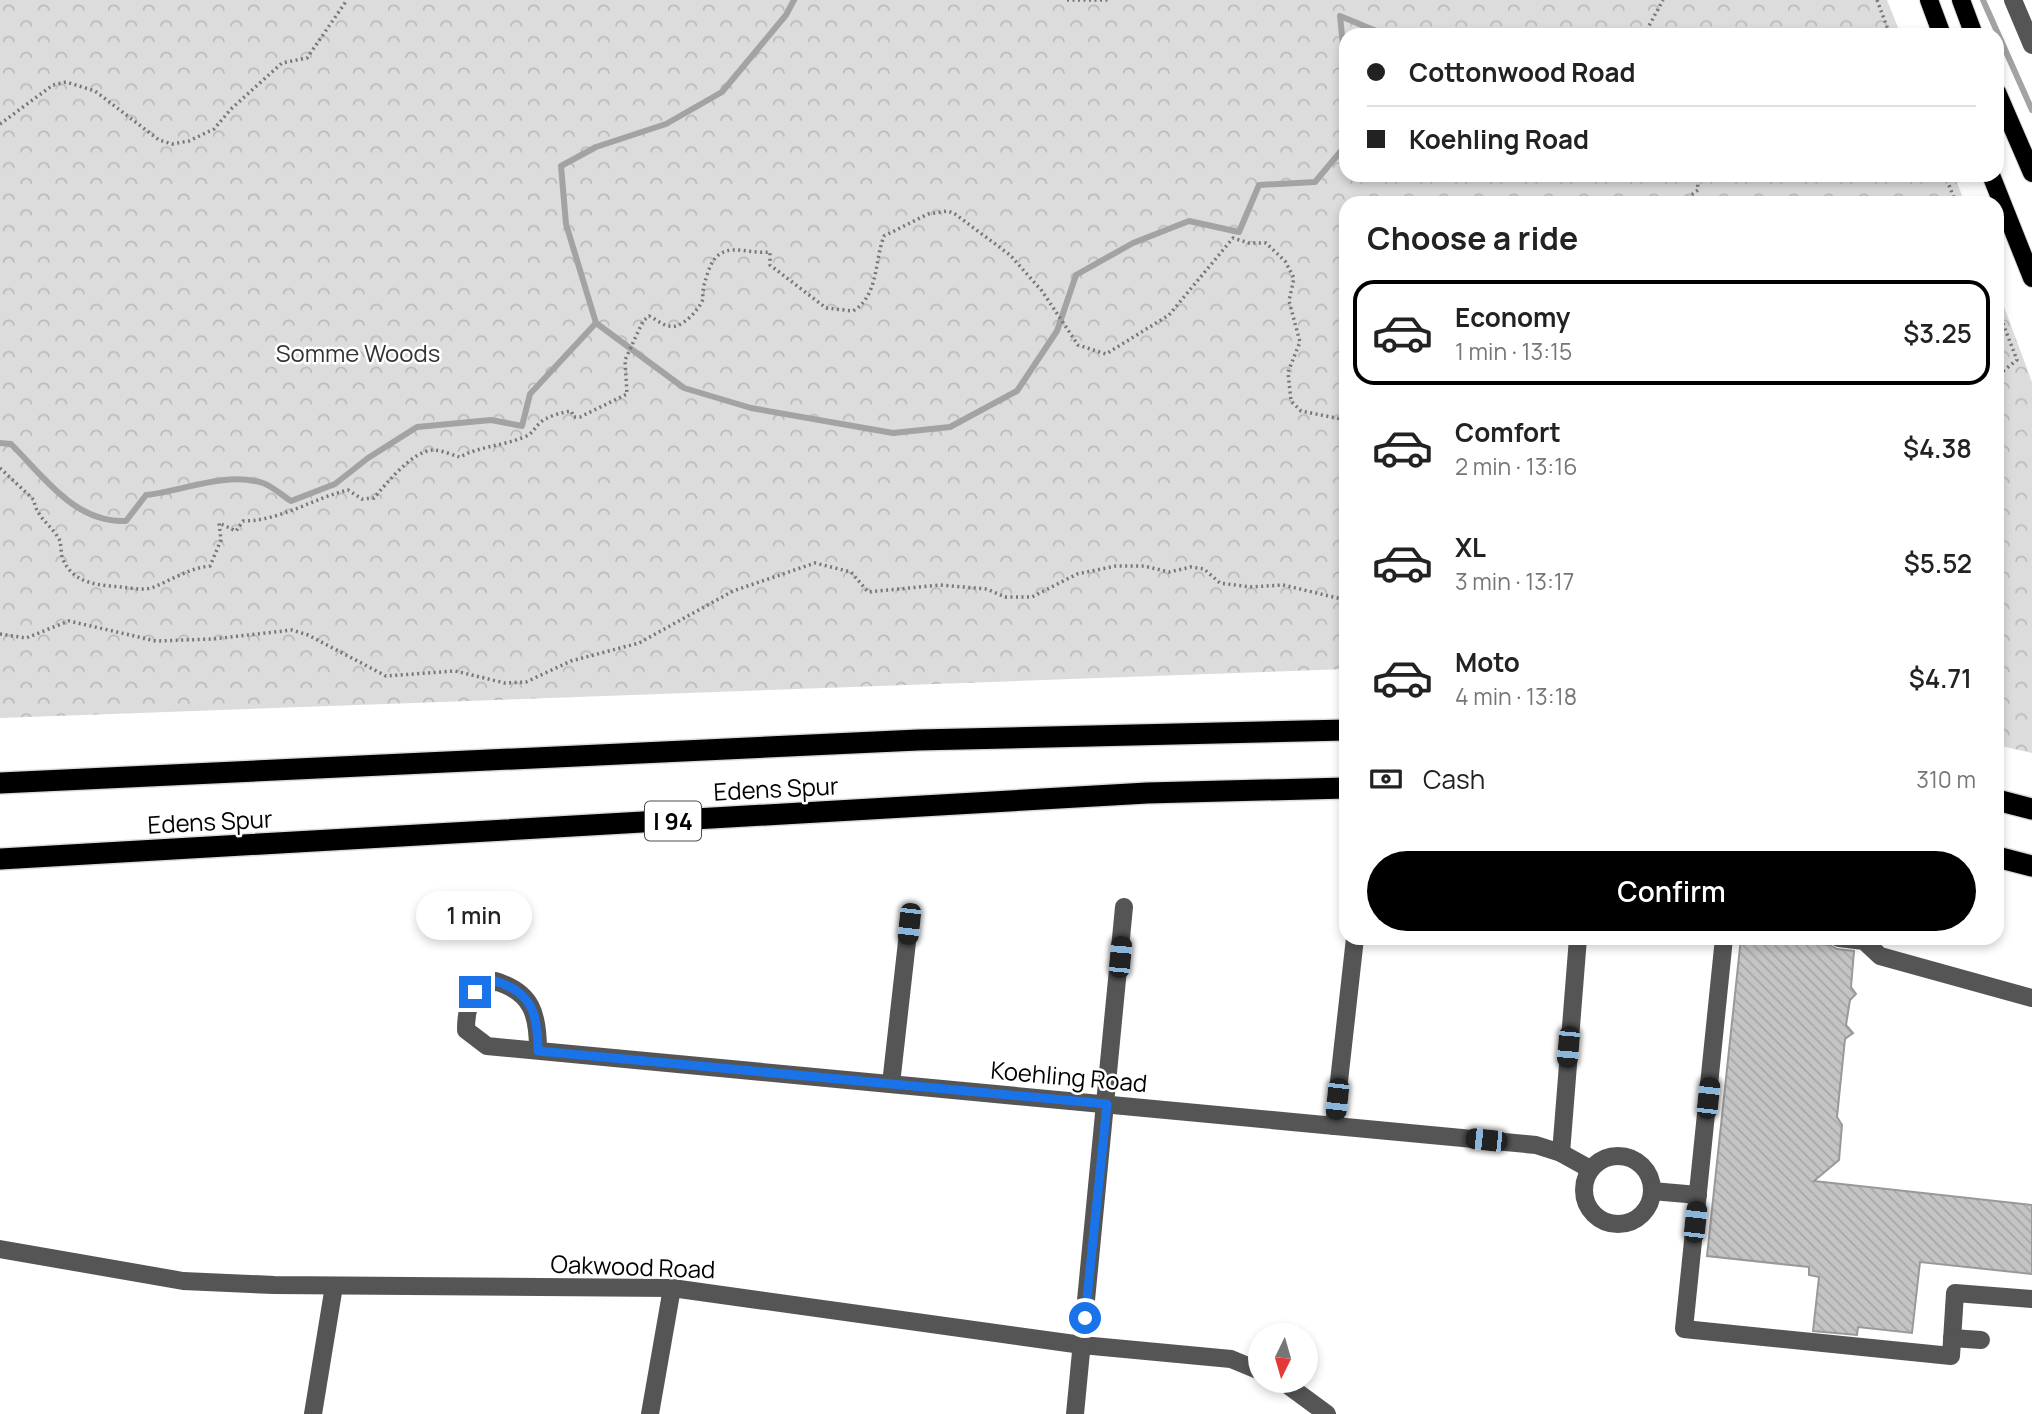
<!DOCTYPE html>
<meta charset="utf-8">
<style>
:root{--surface:#fff;--page:#f6f6f6;--text:#222;--muted:#767676;--line:#e0e0e0;--accent:#000}
body{margin:0;font-family:Manrope,sans-serif;background:var(--page);color:var(--text);height:100vh;display:flex;flex-direction:column;font-size:26px;white-space:nowrap}
*{box-sizing:border-box;margin:0}
p{font-size:23px;color:var(--muted)}
.icon{flex:none;width:38px;height:38px;fill:none;stroke:currentColor;stroke-width:2;stroke-linecap:round;stroke-linejoin:round}
.map{position:relative;flex:1;overflow:hidden}
.drawer{position:absolute;left:1339px;top:196px;width:665px;height:749px;display:flex;flex-direction:column;background:var(--surface);border-radius:21px;box-shadow:0 4px 10px #0003}
.drawer>*{flex:none}
.guide{position:absolute;left:1339px;top:28px;width:665px;height:154px;border-radius:21px;box-shadow:0 4px 10px #0003;display:grid;align-content:center;height:154px;padding:0 28px;background:var(--surface)}
.needle{width:46px;rotate:185deg}
.fabs{position:absolute;left:1248px;top:1323px;display:grid;gap:14px}
.fabs a{display:grid;place-items:center;width:70px;height:70px;border-radius:50%;background:var(--surface);box-shadow:0 4px 10px #0003;font-size:35px}
.end{position:absolute;width:32px;height:32px;margin:-16px;border:9px solid #1a73e8;background:#fff;box-shadow:0 0 0 4px #fff}
.from{border-radius:50%}
.bubble{position:absolute;height:49px;border-radius:24px;background:var(--surface);box-shadow:0 4px 10px #0003;font-size:23px;font-weight:600;line-height:49px;text-align:center}
.car{position:absolute;width:21px;height:42px;margin:-21px -10px;border-radius:9px;box-shadow:0 0 5px 2px #0007;background:linear-gradient(#222 24%,#8ab4d8 0 40%,#222 0 76%,#8ab4d8 0 86%,#222 0)}
.guide b{display:flex;align-items:center;gap:24px;height:66px;font-size:26px}
.guide b+b{border-top:2px solid var(--line)}
.guide i{width:18px;height:18px;background:var(--text)}
ul{padding:0;list-style:none}
li{display:flex;align-items:center;gap:21px;height:105px;margin:0 14px 10px;padding:0 14px;border:4px solid transparent;border-radius:21px}
li div{flex:1}
li b{display:block;font-size:26px}
li em{font-style:normal;font-weight:600}
li.selected{border-color:var(--accent)}
li>.icon{width:63px;height:63px;stroke-width:1.5}
h2{padding:0 28px;font-size:32px;line-height:84px}
.pay{display:flex;align-items:center;gap:18px;height:77px;padding:0 28px;font-size:26px}
.pay p{margin-inline-start:auto}
.cta{display:flex;gap:14px;margin-top:auto;padding:14px 28px}
.cta a{flex:1;height:80px;border-radius:42px;background:var(--accent);color:#fff;font-size:28px;font-weight:600;line-height:80px;text-align:center}
.map>svg:first-child{display:block}
.park{fill:url(#park-crowns)}
.lines{fill:none;stroke-linecap:round;stroke-linejoin:round}
.stream{stroke:#a3a3a3;stroke-width:6}
.building{fill:url(#building-back-hatch);stroke:#999;stroke-width:2}
.major-casing{stroke:#dbdbdb;stroke-width:20}
.highway-casing{stroke:#dbdbdb;stroke-width:24}
.path{stroke:#777;stroke-width:3.5;stroke-dasharray:2 3.5;stroke-linecap:butt}
.minor{stroke:#555;stroke-width:18}
.major{stroke:#000;stroke-width:18}
.highway{stroke:#000;stroke-width:21}
.route{stroke:#1a73e8;stroke-width:9}
.labels{text-anchor:middle;dominant-baseline:central;stroke-width:5;stroke-linejoin:round;paint-order:stroke}
.shield{fill:#fff;stroke:#4c4c4c;stroke-width:2}
.shield-label{font-size:23px;font-weight:bold;fill:#000}
.park-label{font-size:24px;fill:#333;stroke:#fff}
.street-label{font-size:24px;fill:#000;stroke:#fff}
</style>
<div class="map">
<svg width="2032" height="1414" viewBox="0 0 2032 1414">
<defs>
<pattern id="park-crowns" width="20" height="18" patternUnits="userSpaceOnUse" patternTransform="scale(1.75)"><rect width="20" height="18" fill="#dcdcdc"/><path d="M2 6a3 3 0 1 1 6 0M12 15a3 3 0 1 1 6 0" fill="none" stroke="#bbb"/></pattern>
<pattern id="building-back-hatch" width="6" height="6" patternUnits="userSpaceOnUse" patternTransform="scale(1.75)"><rect width="6" height="6" fill="#c4c4c4"/><path d="M-1 5l2 2M0 0l6 6M5-1l2 2" fill="none" stroke="#a7a7a7"/></pattern>
</defs>
<rect width="100%" height="100%" fill="#fff"/>
<g class="park">
<polygon points="0,0 1887,0 1901,35 1346,35 1346,175 1954,175 1965,203 1346,203 1346,669 0,718"/>
<polygon points="1997,288 2032,382 2032,753 1997,745"/>
</g>
<g class="lines">
<g class="stream">
<polyline points="794,0 786,15 722,92 666,124 596,147 561,166 566,224 596,323 684,388 751,408 893,433 950,427 1017,391 1057,331 1076,275 1133,243 1189,221 1239,232 1259,185 1315,182 1346,145"/>
<polyline points="1983,0 2032,110"/>
<polyline points="1346,75 1340,16 1386,35"/>
<path d="M0,443L11,444C45,478 75,523 126,521L146,495C184,491 225,471 263,483C272,486 283,496 291,501L335,484L368,458L417,427L491,420L522,426L530,394L596,323"/>
</g>
</g>
<polygon class="building" points="1741,938 1830,945 1837,949 1854,951 1851,987 1856,994 1850,1000 1846,1025 1853,1033 1845,1039 1837,1117 1842,1125 1839,1160 1814,1181 2032,1205 2032,1274 1920,1262 1912,1333 1858,1327 1857,1335 1813,1331 1819,1277 1809,1275 1809,1267 1707,1256"/>
<g class="lines">
<g class="major-casing">
<g id="major">
<polyline points="1929,0 1942,35"/>
<polyline points="1961,0 1974,35"/>
<polyline points="1997,92 2032,173"/>
<polyline points="1991,175 2032,278"/>
</g>
</g>
<g class="highway-casing">
<g id="highway">
<polyline points="0,783 918,740 1346,730"/>
<polyline points="1997,800 2032,809"/>
<polyline points="1997,857 2032,866"/>
<polyline points="0,859 1147,793 1346,788"/>
</g>
</g>
<g class="path">
<polyline points="1067,0 1110,0"/>
<polyline points="1877,0 1890,35"/>
<polyline points="1644,35 1663,0"/>
<polyline points="0,124 53,85 66,82 95,91 159,140 172,144 189,141 214,129 231,109 282,63 307,58 347,0"/>
<polyline points="1945,175 1956,203"/>
<polyline points="1672,203 1685,200 1698,190 1697,175"/>
<polyline points="1997,308 2017,360 1997,376"/>
<path d="M0,468L34,500C36,518 53,526 60,541C61,546 61,552 62,557C72,584 98,585 121,587C132,588 144,591 154,587C173,579 190,568 210,566L221,540L219,523L236,531L243,521C280,521 314,498 348,490L362,499L374,498C386,484 412,451 433,450C442,450 452,455 460,457C480,446 503,446 524,437C533,434 534,428 540,423C545,417 563,412 571,411L574,417H580L627,394L625,360L643,321L649,316C656,319 662,325 669,326C681,330 699,310 703,299C702,289 705,282 708,272C720,237 744,255 770,252V265L826,308L853,311C879,295 874,262 884,236L928,214L948,211L955,214L1010,255L1042,291L1078,345L1106,354L1169,315L1233,238L1249,243H1266L1285,261L1294,278L1289,301L1300,342L1288,372L1291,401L1301,411L1346,420"/>
<polyline points="0,634 26,638 69,621 156,641 213,639 292,630 308,635 386,676 455,671 505,683 526,682 571,661 639,643 733,591 815,563 851,572 868,592 940,585 987,589 1005,597 1032,597 1077,574 1116,566 1144,566 1169,572 1191,567 1204,569 1220,583 1250,587 1283,585 1346,600"/>
</g>
<g class="minor">
<polyline points="2013,0 2032,45"/>
<polyline points="1724,938 1684,1329 1951,1356 1955,1293 2032,1299"/>
<polyline points="1839,938 1864,941 1880,956 2032,998"/>
<path d="M538,1050C538,1014 532,992 495,981C472,993 466,1004 466,1030L487,1046L1536,1145L1561,1153L1590,1169"/>
<polyline points="891,1084 909,924"/>
<polyline points="1334,1126 1355,938"/>
<polyline points="1561,1153 1578,938"/>
<circle cx="1618" cy="1190" r="34"/>
<polyline points="1652,1191 1698,1195"/>
<polyline points="0,1249 183,1281 274,1285 672,1288 1082,1345 1231,1359 1260,1371"/>
<polyline points="1952,1338 1981,1340"/>
<polyline points="1282,1381 1327,1414"/>
<polyline points="313,1414 334,1286"/>
<polyline points="650,1414 672,1288"/>
<polyline points="1075,1414 1124,907"/>
</g>
<use href="#major" class="major"/>
<use href="#highway" class="highway"/>
</g>
<g class="lines">
<path class="route" d="M475,992L495,981C532,992 538,1014 538,1051L1107,1104L1085,1318"/>
</g>
<g class="labels">
<rect class="shield" x="645" y="801.5" width="56" height="39" rx="5"/>
<g class="shield-label">
<text x="673" y="821">I 94</text>
</g>
<g class="park-label">
<text x="358" y="352">Somme Woods</text>
</g>
<g class="street-label">
<text transform="translate(776 788) rotate(-3)">Edens Spur</text>
<text transform="translate(210 821) rotate(-3)">Edens Spur</text>
<text transform="translate(1069 1076) rotate(5)">Koehling Road</text>
<text transform="translate(633 1266) rotate(2)">Oakwood Road</text>
</g>
</g>
</svg>
<div class="fabs">
<a><svg class="needle" viewBox="-14 -14 28 28"><path d="M0-13l5 13h-10z" fill="#e53935"/><path d="M0 13l5-13h-10z" fill="#767676"/></svg></a>
</div>
<i class="end from" style="left:1085px;top:1318px"></i>
<i class="end" style="left:475px;top:992px"></i>
<div class="bubble" style="left:416px;top:891px;width:116px">1 min</div>
<i class="car" style="left:909px;top:924px;rotate:186deg"></i>
<i class="car" style="left:1120px;top:957px;rotate:5deg"></i>
<i class="car" style="left:1568px;top:1047px;rotate:185deg"></i>
<i class="car" style="left:1708px;top:1098px;rotate:6deg"></i>
<i class="car" style="left:1337px;top:1099px;rotate:186deg"></i>
<i class="car" style="left:1486px;top:1140px;rotate:276deg"></i>
<i class="car" style="left:1695px;top:1222px;rotate:6deg"></i>
<div class="guide">
<b><i class="from"></i>Cottonwood Road</b>
<b><i></i>Koehling Road</b>
</div>
<section class="drawer">
<h2>Choose a ride</h2>
<ul>
<li class="selected"><svg class="icon" aria-label="car" viewBox="0 0 24 24"><path d="M5 17H2v-5l4-1 3-4h7l3 4 3 1v5h-3M9 17h6M6 11h13"/><circle cx="7" cy="17" r="2"/><circle cx="17" cy="17" r="2"/></svg><div><b>Economy</b><p>1 min · 13:15</p></div><em>$3.25</em></li>
<li><svg class="icon" aria-label="car" viewBox="0 0 24 24"><path d="M5 17H2v-5l4-1 3-4h7l3 4 3 1v5h-3M9 17h6M6 11h13"/><circle cx="7" cy="17" r="2"/><circle cx="17" cy="17" r="2"/></svg><div><b>Comfort</b><p>2 min · 13:16</p></div><em>$4.38</em></li>
<li><svg class="icon" aria-label="car" viewBox="0 0 24 24"><path d="M5 17H2v-5l4-1 3-4h7l3 4 3 1v5h-3M9 17h6M6 11h13"/><circle cx="7" cy="17" r="2"/><circle cx="17" cy="17" r="2"/></svg><div><b>XL</b><p>3 min · 13:17</p></div><em>$5.52</em></li>
<li><svg class="icon" aria-label="car" viewBox="0 0 24 24"><path d="M5 17H2v-5l4-1 3-4h7l3 4 3 1v5h-3M9 17h6M6 11h13"/><circle cx="7" cy="17" r="2"/><circle cx="17" cy="17" r="2"/></svg><div><b>Moto</b><p>4 min · 13:18</p></div><em>$4.71</em></li>
</ul>
<div class="pay"><svg class="icon" aria-label="cash" viewBox="0 0 24 24"><path d="M3 7h18v10H3z"/><circle cx="12" cy="12" r="2"/></svg>Cash<p>310 m</p></div>
<div class="cta"><a>Confirm</a></div>
</section>
</div>
